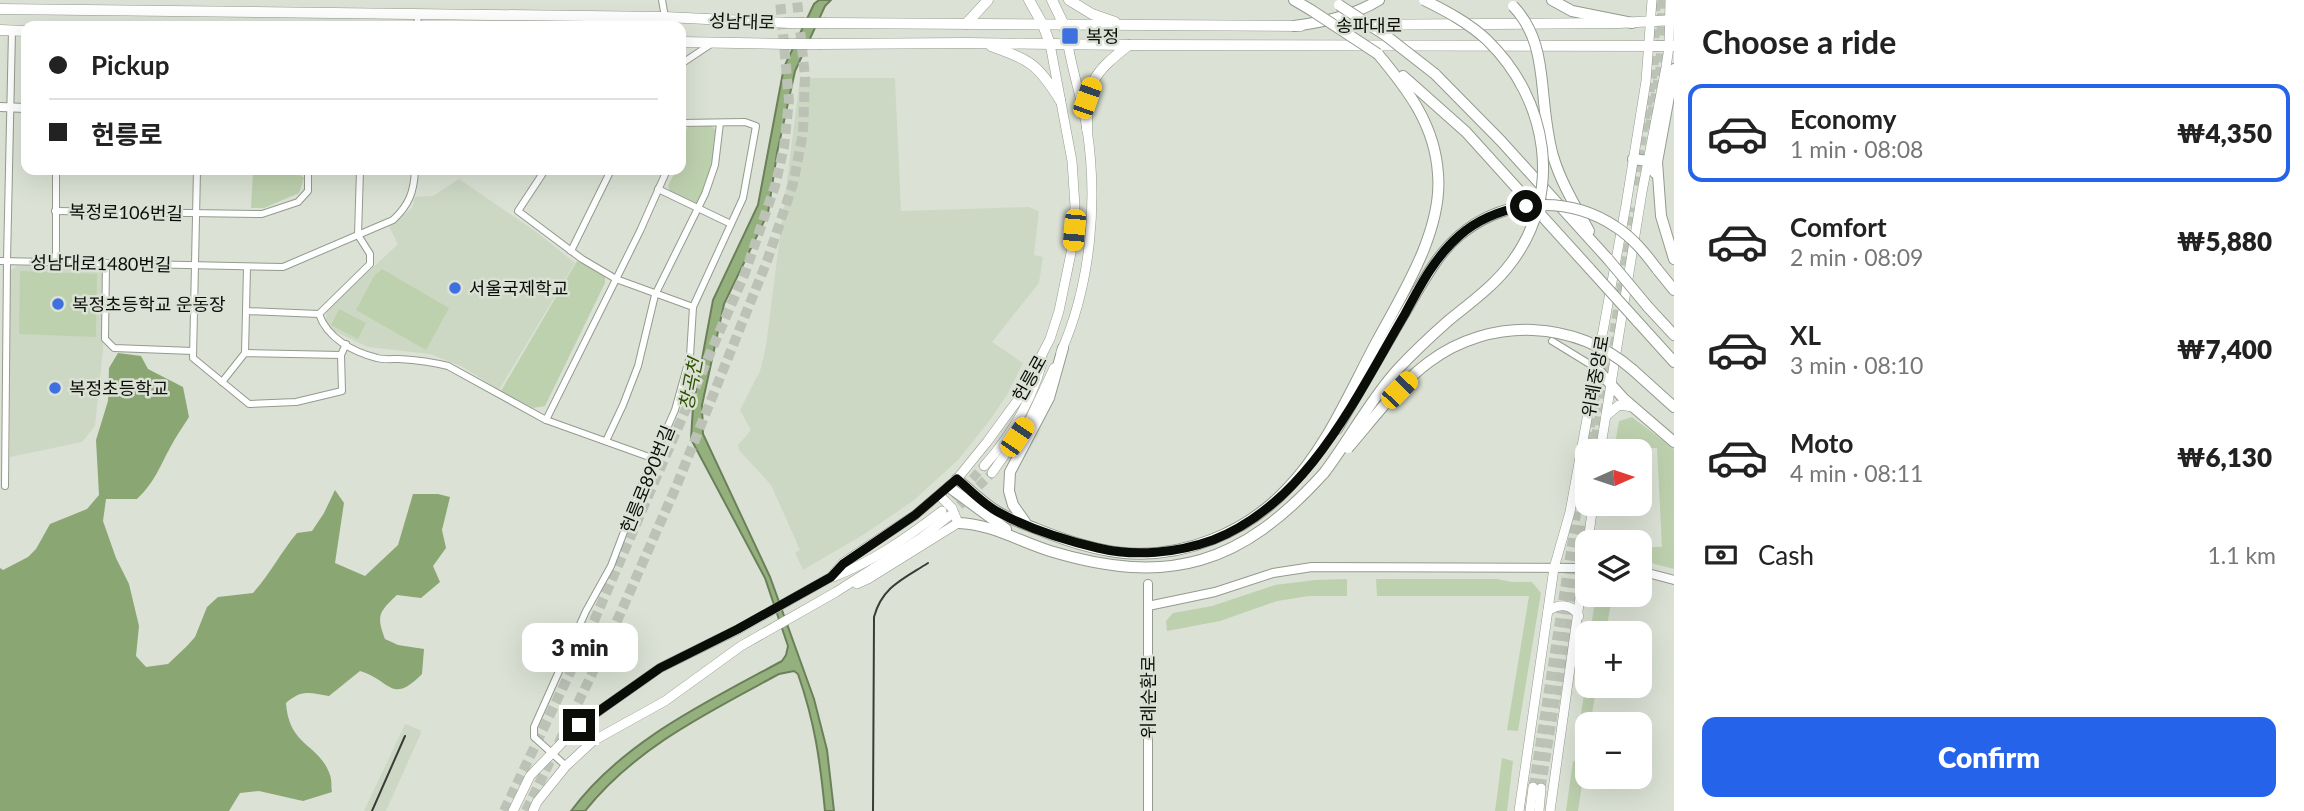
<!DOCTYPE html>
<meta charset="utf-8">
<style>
:root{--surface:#fff;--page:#f6f6f6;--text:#222;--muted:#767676;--line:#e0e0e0;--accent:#2563eb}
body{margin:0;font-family:Lato,"Noto Sans KR",sans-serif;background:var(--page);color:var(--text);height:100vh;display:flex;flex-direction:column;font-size:26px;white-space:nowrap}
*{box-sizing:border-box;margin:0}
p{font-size:23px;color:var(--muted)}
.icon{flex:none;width:38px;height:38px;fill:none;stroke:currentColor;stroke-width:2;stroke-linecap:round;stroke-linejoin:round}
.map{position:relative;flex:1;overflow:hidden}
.panel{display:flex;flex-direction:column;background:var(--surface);width:630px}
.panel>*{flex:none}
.guide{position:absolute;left:21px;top:21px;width:665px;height:154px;border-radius:14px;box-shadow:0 7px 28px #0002;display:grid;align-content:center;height:154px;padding:0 28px;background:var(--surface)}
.needle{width:46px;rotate:87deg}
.controls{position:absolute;left:1575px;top:439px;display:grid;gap:14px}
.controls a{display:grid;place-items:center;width:77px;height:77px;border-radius:14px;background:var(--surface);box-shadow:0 7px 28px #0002;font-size:35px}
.end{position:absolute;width:32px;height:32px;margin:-16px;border:9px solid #0b0d09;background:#fff;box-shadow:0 0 0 4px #fff}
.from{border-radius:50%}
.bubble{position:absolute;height:49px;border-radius:14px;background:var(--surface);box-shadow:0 7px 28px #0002;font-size:23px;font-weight:800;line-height:49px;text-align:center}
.car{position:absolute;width:21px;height:42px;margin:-21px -10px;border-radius:9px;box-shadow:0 0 5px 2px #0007;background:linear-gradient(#f5c518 24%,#345 0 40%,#f5c518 0 76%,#345 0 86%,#f5c518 0)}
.guide b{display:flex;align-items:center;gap:24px;height:66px;font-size:26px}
.guide b+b{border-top:2px solid var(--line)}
.guide i{width:18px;height:18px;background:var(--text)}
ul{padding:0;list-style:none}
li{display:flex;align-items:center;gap:21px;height:98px;margin:0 14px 10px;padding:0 14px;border:4px solid transparent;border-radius:14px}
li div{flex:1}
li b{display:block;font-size:26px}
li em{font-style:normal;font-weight:800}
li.active{border-color:var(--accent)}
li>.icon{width:63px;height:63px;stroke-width:1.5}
h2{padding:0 28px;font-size:32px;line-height:84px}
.pay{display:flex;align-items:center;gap:18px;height:77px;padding:0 28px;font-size:26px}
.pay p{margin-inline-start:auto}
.button{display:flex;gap:14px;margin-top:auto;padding:14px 28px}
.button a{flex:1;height:80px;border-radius:14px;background:var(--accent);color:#fff;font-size:28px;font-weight:800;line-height:80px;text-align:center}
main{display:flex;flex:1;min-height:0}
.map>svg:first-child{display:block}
.built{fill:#ccd8c4}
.green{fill:#bed1af}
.forest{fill:#8aa673}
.water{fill:#94b17d;stroke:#6b805a;stroke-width:2}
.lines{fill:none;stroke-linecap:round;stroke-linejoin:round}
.secondary-tunnel{stroke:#bcc2b6;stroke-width:9;stroke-dasharray:9 4.5;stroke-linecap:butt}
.primary-tunnel{stroke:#bcc2b6;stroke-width:10;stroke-dasharray:10 5;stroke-linecap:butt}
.minor-casing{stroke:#939b8e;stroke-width:8}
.tertiary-casing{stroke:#939b8e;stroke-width:10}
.secondary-casing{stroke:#939b8e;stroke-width:10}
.primary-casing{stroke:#939b8e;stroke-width:11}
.motorway-casing{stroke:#939b8e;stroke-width:12}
.minor{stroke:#fff;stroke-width:6}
.tertiary{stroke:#fff;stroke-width:8}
.secondary{stroke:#fff;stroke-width:9}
.primary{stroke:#fff;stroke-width:10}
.motorway{stroke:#fff;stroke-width:10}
.tram{stroke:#393c36;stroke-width:2}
.rail{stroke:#393c36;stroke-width:2}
.primary-bridge-casing{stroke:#939b8e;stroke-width:11;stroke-linecap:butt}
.motorway-bridge-casing{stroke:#939b8e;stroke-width:12;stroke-linecap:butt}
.primary-bridge{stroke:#fff;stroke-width:10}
.motorway-bridge{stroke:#fff;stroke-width:10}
.route{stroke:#0b0d09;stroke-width:9}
.poi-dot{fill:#3e70e0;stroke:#dbe2d5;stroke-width:2.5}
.labels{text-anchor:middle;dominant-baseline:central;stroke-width:5;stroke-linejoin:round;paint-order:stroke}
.street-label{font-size:18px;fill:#0b0d09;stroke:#dbe2d5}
.poi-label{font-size:18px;fill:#0b0d09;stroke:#dbe2d5;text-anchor:start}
.water-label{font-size:19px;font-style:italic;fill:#2e5000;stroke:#dbe2d5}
</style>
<main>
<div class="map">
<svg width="1674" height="811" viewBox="0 0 1674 811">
<rect width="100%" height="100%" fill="#dbe2d5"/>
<g class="built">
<polygon points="800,78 895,78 901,211 1029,207 1039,211 1034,255 1043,257 1039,283 992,342 1023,363 1007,395 990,420 959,459 913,501 863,535 803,570 795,553 800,550 771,485 739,450 738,445 751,430 740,410 760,371 766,346"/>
<polygon points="459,179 535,231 575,263 499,390 461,366 430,354 368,347 325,327 327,310 398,244 389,227 412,208 415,197 433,196"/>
<polygon points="17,266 101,267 103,272 103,350 95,426 82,442 10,457 10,271"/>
<polygon points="405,724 420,730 421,733 386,811 364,811"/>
</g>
<g class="green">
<polygon points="712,126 716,131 713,164 699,202 691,205 671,193 668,186 676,170 681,170 683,133 688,127"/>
<polygon points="253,172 298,173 304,178 299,193 264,208 251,208"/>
<polygon points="577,261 605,274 605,283 545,406 533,408 501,391"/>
<polygon points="382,269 449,308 426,350 356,310 374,276"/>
<polygon points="20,271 97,274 96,337 19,334"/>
<polygon points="339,309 366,323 358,339 331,325"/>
<polygon points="1632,417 1674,449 1674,569 1640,560 1640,547 1662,547 1657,448 1614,449 1619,421"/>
<polygon points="1347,579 1347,596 1309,596 1277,601 1220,621 1167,631 1166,621 1173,613 1212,606 1275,585 1315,580"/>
<polygon points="1376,579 1497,579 1512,582 1532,582 1541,593 1518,731 1507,730 1529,596 1377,596"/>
<polygon points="1596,595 1612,595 1606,633 1590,633"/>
<polygon points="1587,652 1587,686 1597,686 1590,724 1587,724 1587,745 1576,744 1587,676"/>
<polygon points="1502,758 1513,761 1507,811 1495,811"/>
<polygon points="1573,761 1585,764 1578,811 1566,811"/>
</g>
<path class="forest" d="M118,353L141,356L148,369L183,387L189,417C183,427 176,436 171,446C160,466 155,482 137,499H106L103,521L116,558L129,584L139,626L136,656L146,667L168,664L187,646L195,637L207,607L218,597L253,593C270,574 281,552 297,533L312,531L324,513L335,490L344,503L335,563L365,576L398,545L413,494H438L450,497L442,530L446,548L433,566L440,582L421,598L397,595C379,612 376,615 385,639L398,645L424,649L422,674C391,705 392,681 360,671L329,696C310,693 302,689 286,703C289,747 319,743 330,775C332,780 331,787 332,792L303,801L259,791L240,793L229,811H0V568L3,570L28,557L36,549L50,524L87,509L99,495L96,440L108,401L109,368Z"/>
<path class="water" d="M819,0H831L825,6L795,71L777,153L768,213L724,304L702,405L703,434L770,577L814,699L827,750L834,811H825C820,760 815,723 798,674L794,671L779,674C709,712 636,747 585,811H571C623,741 707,702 782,661L786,655L788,646L765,578L691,439L693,407L713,300L758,205L784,67L814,4Z"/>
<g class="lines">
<g class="secondary-tunnel">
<polyline points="1649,129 1660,68 1662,0"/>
<polyline points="1634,185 1654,68 1656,0"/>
<polyline points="1593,452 1635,208"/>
<polyline points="945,509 984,466"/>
<polyline points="950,515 992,473"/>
<polyline points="1533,787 1595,398"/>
<polyline points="1541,788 1569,618 1581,523"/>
</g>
<g class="primary-tunnel">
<polyline points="504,811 587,637 745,273 775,186 784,147 789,100 780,0"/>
<polyline points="526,811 613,630 676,487 767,261 793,184 803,133 805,77 797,0"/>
</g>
<g class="minor-casing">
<g id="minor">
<polyline points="662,0 665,17"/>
<polyline points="417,26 418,15"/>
<polyline points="681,64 711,44"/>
<polyline points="197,170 193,358 249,404 296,402 342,391 341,355 346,344"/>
<path d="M360,170L358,235L370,254V264L319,314C327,338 353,352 377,358C384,360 392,359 399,359C416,360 432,362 448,366L546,420L652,458"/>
<polyline points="545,170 518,211 582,259 616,279 693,307"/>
<polyline points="658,189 731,224"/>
<polyline points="55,211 262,214 298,202 308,191 308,170"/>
<polyline points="571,251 611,170"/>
<path d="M0,261L283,267L393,220C409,205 414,192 415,170"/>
<polyline points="56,263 56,170"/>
<polyline points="106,263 105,339 114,348 193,351"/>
<polyline points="247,267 246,311 319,314"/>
<polyline points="1552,341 1596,368"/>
<polyline points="245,353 246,311"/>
<polyline points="222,382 245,353 341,355"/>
<polyline points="546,420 640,231 667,170"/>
<polyline points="606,441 623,405 638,366 655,295 705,194 715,165 720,123"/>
<polyline points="5,486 7,261 12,31"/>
<polyline points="566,766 534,737 534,727 586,611 611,566 641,487 675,410 690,356 693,307 743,198 756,126 745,122 681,123"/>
</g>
</g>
<g class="tertiary-casing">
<g id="tertiary">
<polyline points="0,107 26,108"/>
<polyline points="1640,571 1674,580"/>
<polyline points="1148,584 1148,811"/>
<polyline points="1148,606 1215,592 1273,573 1312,567 1587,568"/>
</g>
</g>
<g class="secondary-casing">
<g id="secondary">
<path d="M1061,352C1091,284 1098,202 1087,129C1082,101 1073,73 1068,45"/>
<polyline points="1606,416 1619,405 1633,407"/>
<polyline points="1600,452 1642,192 1666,67 1669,47 1670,0"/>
<path d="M984,466C1011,436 1032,400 1043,360"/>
<polyline points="992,473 1031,417 1054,368"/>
<polyline points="1588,542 1593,504"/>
<path d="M833,577C872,562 908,537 942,511"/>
<polyline points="857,584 868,579 958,523 952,508 939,495"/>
<path d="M1548,611C1560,603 1572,604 1579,616"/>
<polyline points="513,811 530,776 579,725 660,668 739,629 831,577 843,563 915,515 957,479 987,442 1020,397 1050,339 1059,311 1071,253 1075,206 1072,161 1050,44"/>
<polyline points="533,811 537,802 566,766 593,741 665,701 741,646 836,592 921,538 949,516"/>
<polyline points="1519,811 1554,568 1570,512 1626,205 1646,81 1652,0"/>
<polyline points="1530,811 1533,787"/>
<polyline points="1539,811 1541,788"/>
<polyline points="1550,811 1587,547"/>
</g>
</g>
<g class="primary-casing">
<g id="primary">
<polyline points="1029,0 1043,25 1050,44"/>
<polyline points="1052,0 1064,25 1068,45"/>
<polyline points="1069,0 1092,14 1115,22"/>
<polyline points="0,9 665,17 790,23"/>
<polyline points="825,23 1301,26"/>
<polyline points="966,24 988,0"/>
<polyline points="1333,25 1619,23 1674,20"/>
<polyline points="0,30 26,31"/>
<polyline points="681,42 787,44"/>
<polyline points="821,44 966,43 1129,45 1674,46"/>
<path d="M991,46C1031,61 1037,63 1060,100"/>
<path d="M1087,129C1087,82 1092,74 1129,45"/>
</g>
</g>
<g class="motorway-casing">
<g id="motorway">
<polyline points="1294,0 1311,10"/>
<polyline points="1552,0 1572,11 1632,23"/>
<path d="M1294,26C1324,22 1353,16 1379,0"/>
<polyline points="1674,69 1657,162 1661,216 1674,259"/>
<polyline points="1435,74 1501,141 1608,259"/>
<polyline points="1403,76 1466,132 1590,269"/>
<path d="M1543,91C1545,113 1547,135 1553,156C1561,183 1576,207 1589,231"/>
<polyline points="1633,159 1648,161 1655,173"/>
<polyline points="1657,269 1674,290"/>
<polyline points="1648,307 1674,335"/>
<polyline points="1637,321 1674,362"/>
<polyline points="1596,368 1624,399 1674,442"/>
<polyline points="1633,370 1674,407"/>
<polyline points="1337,429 1418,290"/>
<path d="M957,479C970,490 983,503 998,512C1010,519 1024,524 1037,529C1064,540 1094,550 1124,553C1184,558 1245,533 1286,490C1327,448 1350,391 1377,341C1403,293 1443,230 1438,174C1435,125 1408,90 1378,54"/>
<polyline points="949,487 1006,529"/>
<polyline points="1025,522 1013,505 1009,491 1010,472 1049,398 1063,348"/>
<path d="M958,523C992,524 1018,541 1050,551C1169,587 1241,565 1324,473"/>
</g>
</g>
<use href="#minor" class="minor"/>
<use href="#tertiary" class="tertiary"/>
<use href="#secondary" class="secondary"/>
<use href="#primary" class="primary"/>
<use href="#motorway" class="motorway"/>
<path class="tram" d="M873,811L874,617C882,587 903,579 928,563"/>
<polyline class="rail" points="372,811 405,736"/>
<g class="primary-bridge-casing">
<g id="primary-bridge">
<polyline points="790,23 825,23"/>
<polyline points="787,44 821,44"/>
</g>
</g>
<g class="motorway-bridge-casing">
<g id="motorway-bridge">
<polyline points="1339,5 1385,35 1435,74"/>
<path d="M1513,6C1536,30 1540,59 1543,91"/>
<polyline points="1311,10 1378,54"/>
<polyline points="1608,259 1648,307"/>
<polyline points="1590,269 1637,321"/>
<path d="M1418,290C1430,270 1442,250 1460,235C1504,198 1569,195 1616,227C1633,238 1645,253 1657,269"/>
<path d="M1348,448C1373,419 1398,385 1429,362C1491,316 1576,320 1633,370"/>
<path d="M1324,473C1350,439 1369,401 1398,369C1414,352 1431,336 1448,321C1470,303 1494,286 1511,263C1564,193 1548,99 1487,40C1469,23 1446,11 1424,0"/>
</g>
</g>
<use href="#primary-bridge" class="primary-bridge"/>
<use href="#motorway-bridge" class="motorway-bridge"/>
</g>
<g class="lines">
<path class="route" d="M579,725L660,668L738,629L831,577L843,564L915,515L957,479C970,490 983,504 998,512C1029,529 1064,540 1098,548C1135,557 1177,553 1213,540C1308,503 1356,397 1405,314C1420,286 1435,257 1459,236C1477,220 1502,210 1526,206"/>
</g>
<g class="poi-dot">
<rect x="1061" y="27" width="18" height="18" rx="3.5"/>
<circle cx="455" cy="288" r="7"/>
<circle cx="58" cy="304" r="7"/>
<circle cx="55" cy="388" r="7"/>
</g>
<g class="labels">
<g class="street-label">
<text transform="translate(742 21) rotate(2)">성남대로</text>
<text x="1369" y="25">송파대로</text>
<text transform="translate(126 212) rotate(1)">복정로106번길</text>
<text transform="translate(101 263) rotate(1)">성남대로1480번길</text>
<text transform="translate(1595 376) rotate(-80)">위례중앙로</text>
<text transform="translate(1029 378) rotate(-61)">헌릉로</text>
<text transform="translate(647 479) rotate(-68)">헌릉로890번길</text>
<text transform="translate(1148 697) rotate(-90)">위례순환로</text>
</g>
<g class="poi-label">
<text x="1086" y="36">복정</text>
<text x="469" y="288">서울국제학교</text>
<text x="72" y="304">복정초등학교 운동장</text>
<text x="69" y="388">복정초등학교</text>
</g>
<g class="water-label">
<text transform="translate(690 384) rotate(-79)">창곡천</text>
</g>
</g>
</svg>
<div class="controls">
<a><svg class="needle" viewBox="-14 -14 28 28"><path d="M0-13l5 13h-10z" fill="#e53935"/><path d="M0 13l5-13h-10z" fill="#767676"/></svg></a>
<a><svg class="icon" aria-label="layers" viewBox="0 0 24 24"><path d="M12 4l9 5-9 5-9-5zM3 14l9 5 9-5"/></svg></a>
<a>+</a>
<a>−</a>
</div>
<i class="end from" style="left:1526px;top:206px"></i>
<i class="end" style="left:579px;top:725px"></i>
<div class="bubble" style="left:522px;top:623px;width:116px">3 min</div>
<i class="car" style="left:1087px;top:98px;rotate:19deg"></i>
<i class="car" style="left:1074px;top:230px;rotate:185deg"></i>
<i class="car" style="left:1399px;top:390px;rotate:44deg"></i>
<i class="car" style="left:1017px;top:437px;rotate:34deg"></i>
<div class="guide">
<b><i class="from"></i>Pickup</b>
<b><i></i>헌릉로</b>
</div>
</div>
<section class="panel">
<h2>Choose a ride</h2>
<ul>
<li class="active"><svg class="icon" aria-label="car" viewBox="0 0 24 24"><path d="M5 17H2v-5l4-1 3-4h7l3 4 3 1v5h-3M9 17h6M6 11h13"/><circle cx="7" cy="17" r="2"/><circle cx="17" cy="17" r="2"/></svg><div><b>Economy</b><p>1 min · 08:08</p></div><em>₩4,350</em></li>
<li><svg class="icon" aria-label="car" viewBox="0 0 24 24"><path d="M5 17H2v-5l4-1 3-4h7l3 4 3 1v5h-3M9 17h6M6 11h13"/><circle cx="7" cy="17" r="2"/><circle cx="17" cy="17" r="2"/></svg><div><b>Comfort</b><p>2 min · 08:09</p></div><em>₩5,880</em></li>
<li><svg class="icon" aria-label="car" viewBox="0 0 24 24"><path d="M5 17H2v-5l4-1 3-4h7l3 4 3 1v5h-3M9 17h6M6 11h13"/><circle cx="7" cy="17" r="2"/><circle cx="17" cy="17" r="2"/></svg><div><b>XL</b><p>3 min · 08:10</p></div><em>₩7,400</em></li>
<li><svg class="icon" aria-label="car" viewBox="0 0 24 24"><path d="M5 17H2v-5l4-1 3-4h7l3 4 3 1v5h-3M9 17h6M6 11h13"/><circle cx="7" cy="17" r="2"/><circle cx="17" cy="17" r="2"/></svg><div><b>Moto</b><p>4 min · 08:11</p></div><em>₩6,130</em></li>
</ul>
<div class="pay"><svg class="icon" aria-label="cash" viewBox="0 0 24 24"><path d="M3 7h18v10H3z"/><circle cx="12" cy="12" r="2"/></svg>Cash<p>1.1 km</p></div>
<div class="button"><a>Confirm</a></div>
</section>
</main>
